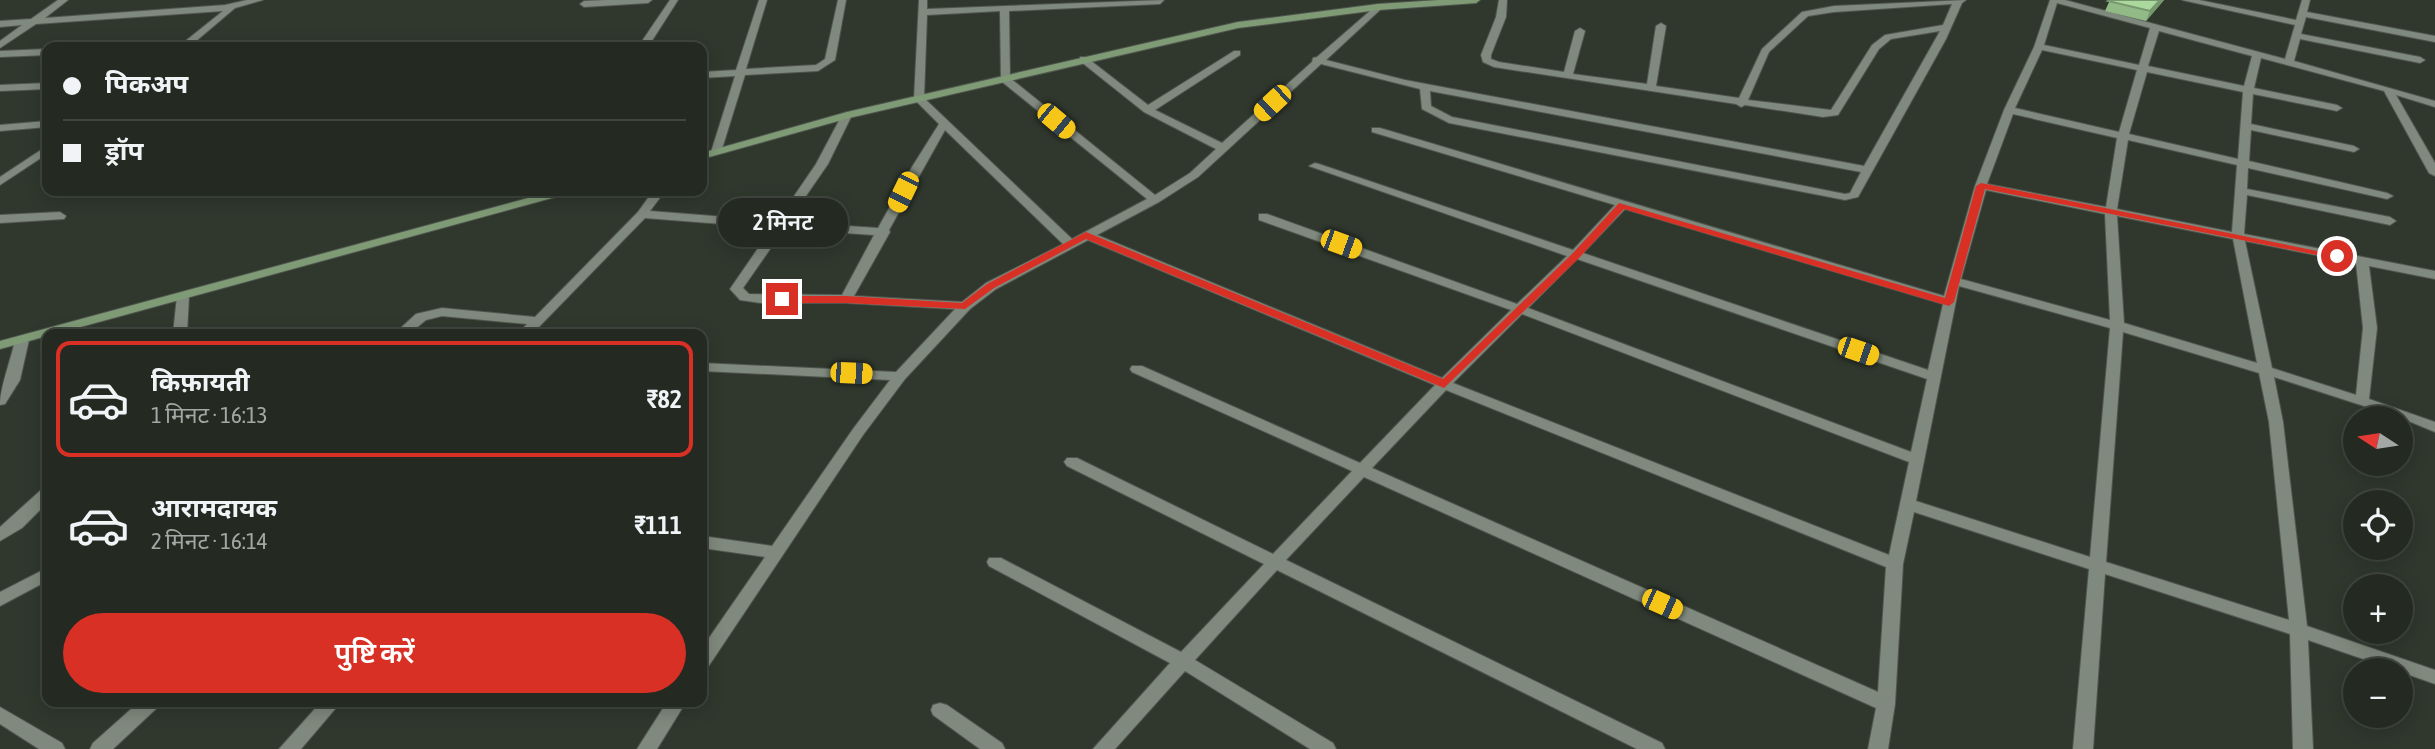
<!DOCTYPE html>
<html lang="hi">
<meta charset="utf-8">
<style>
:root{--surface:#242a22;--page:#2c322a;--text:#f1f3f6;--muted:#a3a7a5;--line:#414640;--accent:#d93025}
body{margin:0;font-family:"Asap Condensed","Noto Sans Devanagari",sans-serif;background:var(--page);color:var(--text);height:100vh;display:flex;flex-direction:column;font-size:26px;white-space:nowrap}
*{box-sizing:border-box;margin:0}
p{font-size:23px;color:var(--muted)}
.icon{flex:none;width:38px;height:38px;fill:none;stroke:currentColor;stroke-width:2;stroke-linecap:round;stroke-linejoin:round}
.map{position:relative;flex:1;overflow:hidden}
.sheet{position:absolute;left:42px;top:329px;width:665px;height:378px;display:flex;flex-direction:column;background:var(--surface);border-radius:14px;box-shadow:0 4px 18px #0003,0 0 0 2px var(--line)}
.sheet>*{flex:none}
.banner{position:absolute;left:42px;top:42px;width:665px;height:154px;border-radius:14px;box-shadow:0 4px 18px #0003,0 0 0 2px var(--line);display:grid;align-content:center;height:154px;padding:0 21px;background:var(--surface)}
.needle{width:46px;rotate:282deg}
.controls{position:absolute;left:2343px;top:406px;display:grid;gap:14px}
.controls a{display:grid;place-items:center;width:70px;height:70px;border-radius:50%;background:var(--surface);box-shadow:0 4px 18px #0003,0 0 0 2px var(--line);font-size:35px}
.end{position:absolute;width:32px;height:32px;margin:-16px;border:9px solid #d93025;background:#fff;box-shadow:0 0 0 4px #fff}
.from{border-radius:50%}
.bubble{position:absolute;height:49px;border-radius:24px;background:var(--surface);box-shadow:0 4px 18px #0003,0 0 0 2px var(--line);font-size:23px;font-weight:600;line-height:49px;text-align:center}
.car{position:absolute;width:21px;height:42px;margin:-21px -10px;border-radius:9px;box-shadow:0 0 5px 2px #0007;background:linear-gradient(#f5c518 24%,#345 0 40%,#f5c518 0 76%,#345 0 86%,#f5c518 0)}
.banner b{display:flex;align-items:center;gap:24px;height:66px;font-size:26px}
.banner b+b{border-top:2px solid var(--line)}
.banner i{width:18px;height:18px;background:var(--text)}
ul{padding:12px 0 0;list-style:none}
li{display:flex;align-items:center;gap:21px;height:116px;margin:0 14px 10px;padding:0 7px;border:4px solid transparent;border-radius:14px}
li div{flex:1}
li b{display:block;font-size:26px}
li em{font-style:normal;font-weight:600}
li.current{border-color:var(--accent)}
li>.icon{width:63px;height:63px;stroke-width:1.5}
.button{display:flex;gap:14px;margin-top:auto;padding:14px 21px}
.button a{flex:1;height:80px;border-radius:42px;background:var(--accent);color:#fff;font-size:28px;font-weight:600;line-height:80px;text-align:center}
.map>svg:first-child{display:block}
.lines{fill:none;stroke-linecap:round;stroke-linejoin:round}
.street-casing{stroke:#50564e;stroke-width:2}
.secondary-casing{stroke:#50564e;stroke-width:2}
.street{fill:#80897d;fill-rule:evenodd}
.secondary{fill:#7f9b76;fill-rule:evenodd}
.wall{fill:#92ba87}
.shaded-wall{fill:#77976e}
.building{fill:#aad89d;stroke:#77976e;stroke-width:2}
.route{fill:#d93025}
</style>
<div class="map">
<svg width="2435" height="749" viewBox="0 0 2435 749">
<rect width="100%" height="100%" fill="#30382e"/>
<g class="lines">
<g class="street-casing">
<g id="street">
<polygon points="58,0 68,0 45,18 225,5 247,0 263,0 235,8 189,47 178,47 223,11 36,24 0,48 0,41 22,25 0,27 0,21 31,19"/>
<polygon points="605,0 652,0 648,3 584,7 580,4 584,1"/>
<polygon points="670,0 678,0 648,47 638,47"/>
<polygon points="759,0 767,0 746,69 816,65 825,59 838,0 846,0 835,60 818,71 745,75 721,152 716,155 712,154 711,152 735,76 702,78 702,72 736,70"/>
<path d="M919,0H927V9L1164,0L1160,4L1009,11L1010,78L1155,195L1190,173L1216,149L1144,112L1080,61V57H1086L1148,105L1234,51H1240V55L1155,110L1222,143L1312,62L1313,58L1317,57L1378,4L1382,7L1381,9L1326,60L1405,80L1864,166L1940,31L1891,39L1879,49L1838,115L1823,117L1745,105L1741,107L1736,104L1494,67L1483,62L1481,55L1496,17L1499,0H1507L1506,17L1491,55V59L1499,62L1564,72L1575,31L1580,28L1585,31L1573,74L1647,84L1656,26L1661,23L1666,26L1656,86L1739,98L1762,49L1802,12L1834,6L1966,0L1962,3L1946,39L1858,197L1845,200L1449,123L1422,109L1420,89L1321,64L1198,177L1159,202L1097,235L1442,378L1511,310L1259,220V214H1267L1517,304L1567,256L1309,166L1315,163L1319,164L1573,250L1615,205L1372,132V128H1380L1944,296L1975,186L2004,110L2034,47L2050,0H2065L2285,59L2295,25L2182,0H2199L2296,20L2302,0H2310L2307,12L2435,36V42L2306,17L2301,34L2420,57L2425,60L2420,63L2300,39L2294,61L2435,101V107L2396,95L2435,163V176L2429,173L2384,91L2261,58L2254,88L2337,105L2342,108L2337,111L2253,94L2251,124L2354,146L2359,149L2354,152L2251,130L2249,161L2387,193L2393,196L2387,199L2248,168L2247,189L2390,217L2396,221L2390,225L2247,195L2244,234L2435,271V279L2369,266L2377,328L2369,399L2435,422V432L2401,418L2274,377L2283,422L2307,626L2435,670V684L2401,672V670H2395L2308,640L2313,749H2293L2290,634L2105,574L2093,749H2073L2089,569L1914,512L1903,564L1895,704L1888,749H1868L1876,708L1364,477L1286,560L1662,743L1665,749H1637L1277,570L1195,660L1333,743L1336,749H1310L1185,671L1115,749H1093L1170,663L989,566L987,562L989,558H1001L1181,652L1264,564L1067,466L1064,462L1067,458H1077L1273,554L1352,471L1132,372L1130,369L1132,366H1142L1360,463L1435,385L1088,240L996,289L970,309L905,379L863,435L708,667L702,669V648L765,557L702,548V536L772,546L853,429L890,380L702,371V363L896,372L955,309L846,303H761L740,300L730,289L772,228L645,218L532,334H518L527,324L442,316L426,320L409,334H394L416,314L442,308L535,317L638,212L653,191H665L650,211L777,221L816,164L842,115L847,112L852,115L828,164L788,222L878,228L912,167L939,124L914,99ZM2057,3L2150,28L2139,65L2044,45ZM1952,4L1943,25L1885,35L1872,45L1831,110L1748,100L1769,52L1808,16L1834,12ZM1000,11L1001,81L1147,199L1072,239L924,98L927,15ZM2159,31L2252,56L2244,86L2148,66ZM2042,50L2137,70L2119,132L2015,108ZM2147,72L2243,92L2238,159L2129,134ZM1430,91L1861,172L1850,193L1845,194L1452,117L1431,106ZM2013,114L2117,138L2106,207L1987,184ZM945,130L1063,244L986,283L962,302L854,296L890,232L889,230ZM2128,140L2237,165L2232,232L2117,209ZM1986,190L2105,214L2110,320L1961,279ZM1625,209L1943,304L1928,370L1583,253ZM2117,216L2233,239L2257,363L2124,323ZM784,229L874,235L842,295L749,294L743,288ZM2245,241L2356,263L2363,328L2356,395L2272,368ZM1577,259L1927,379L1911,452L1528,308ZM1959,286L2110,328L2090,557L1916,501ZM1522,314L1909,462L1889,555L1453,383ZM2123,332L2259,373L2269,422L2289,620L2106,562ZM1446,390L1886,567L1878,692L1372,468Z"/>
<polygon points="47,49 47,55 0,57 0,51"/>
<polygon points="47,83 47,89 0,91 0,85"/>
<polygon points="47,121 47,127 0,131 0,125"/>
<polygon points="47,146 47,154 0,185 0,177"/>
<polygon points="60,212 66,216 64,219 0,223 0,215"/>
<polygon points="183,292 189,296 187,334 173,334 177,296"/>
<path d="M22,336L29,340L20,380L5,404L0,405C0,387 11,360 15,340Z"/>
<polygon points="47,489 47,503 22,528 0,541 0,527 41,490"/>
<polygon points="47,568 47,581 0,606 0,592"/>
<polygon points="139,702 160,702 158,707 113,749 90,749 93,743"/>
<polygon points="321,702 341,702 301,749 279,749"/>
<polygon points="667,702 686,702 657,749 637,749"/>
<polygon points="940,703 947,705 1002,743 1005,749 980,749 933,715 931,710 933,705"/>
<polygon points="0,707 62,743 65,749 39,749 0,724"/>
</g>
</g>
<g class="secondary-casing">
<g id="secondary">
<polygon points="1439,0 1480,0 1476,3 1378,10 1238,28 849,118 702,159 702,153 847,112 1238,22 1378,4"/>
<polygon points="554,191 572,191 570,193 55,334 47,334 47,336 0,349 0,341"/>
</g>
</g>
<use href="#street" class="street"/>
<use href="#secondary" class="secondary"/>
</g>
<polygon class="wall" points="2110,0 2164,0 2146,21 2105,11"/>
<polygon class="shaded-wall" points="2160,0 2164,0 2146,21 2150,11"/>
<polygon class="building" points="2110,0 2160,0 2150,11 2108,1"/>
<polygon class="route" points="1981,183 2342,256 2337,259 1985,189 1954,302 1949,306 1624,209 1580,257 1444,388 1086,239 994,288 965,309 846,303 782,303 777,299 782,296 846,296 962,303 987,284 1086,232 1443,379 1573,253 1619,203 1945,298 1976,186"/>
</svg>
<div class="controls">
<a><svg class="needle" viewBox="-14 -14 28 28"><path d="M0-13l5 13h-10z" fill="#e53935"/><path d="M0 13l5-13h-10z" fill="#a3a7a5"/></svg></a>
<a><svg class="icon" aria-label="locate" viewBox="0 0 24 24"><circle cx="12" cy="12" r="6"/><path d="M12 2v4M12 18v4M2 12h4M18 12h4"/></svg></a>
<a>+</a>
<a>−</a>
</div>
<i class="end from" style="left:2337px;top:256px"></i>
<i class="end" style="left:782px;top:299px"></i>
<div class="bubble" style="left:718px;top:198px;width:130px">2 मिनट</div>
<i class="car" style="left:1272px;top:103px;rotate:227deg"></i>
<i class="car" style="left:1056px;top:121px;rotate:130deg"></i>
<i class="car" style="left:903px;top:192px;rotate:206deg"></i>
<i class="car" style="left:1341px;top:244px;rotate:110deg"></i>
<i class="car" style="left:1858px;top:351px;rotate:109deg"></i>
<i class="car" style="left:851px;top:373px;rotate:92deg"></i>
<i class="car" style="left:1662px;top:604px;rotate:114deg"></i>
<div class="banner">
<b><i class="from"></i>पिकअप</b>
<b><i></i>ड्रॉप</b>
</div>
<section class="sheet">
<ul>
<li class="current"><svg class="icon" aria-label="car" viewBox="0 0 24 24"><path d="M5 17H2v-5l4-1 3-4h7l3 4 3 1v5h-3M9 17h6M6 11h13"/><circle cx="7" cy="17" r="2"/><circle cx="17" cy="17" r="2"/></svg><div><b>किफ़ायती</b><p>1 मिनट · 16:13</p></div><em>₹82</em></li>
<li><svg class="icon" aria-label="car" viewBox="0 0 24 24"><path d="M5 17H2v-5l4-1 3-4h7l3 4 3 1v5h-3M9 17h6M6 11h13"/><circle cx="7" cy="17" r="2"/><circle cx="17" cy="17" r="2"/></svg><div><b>आरामदायक</b><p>2 मिनट · 16:14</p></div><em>₹111</em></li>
</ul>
<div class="button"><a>पुष्टि करें</a></div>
</section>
</div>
